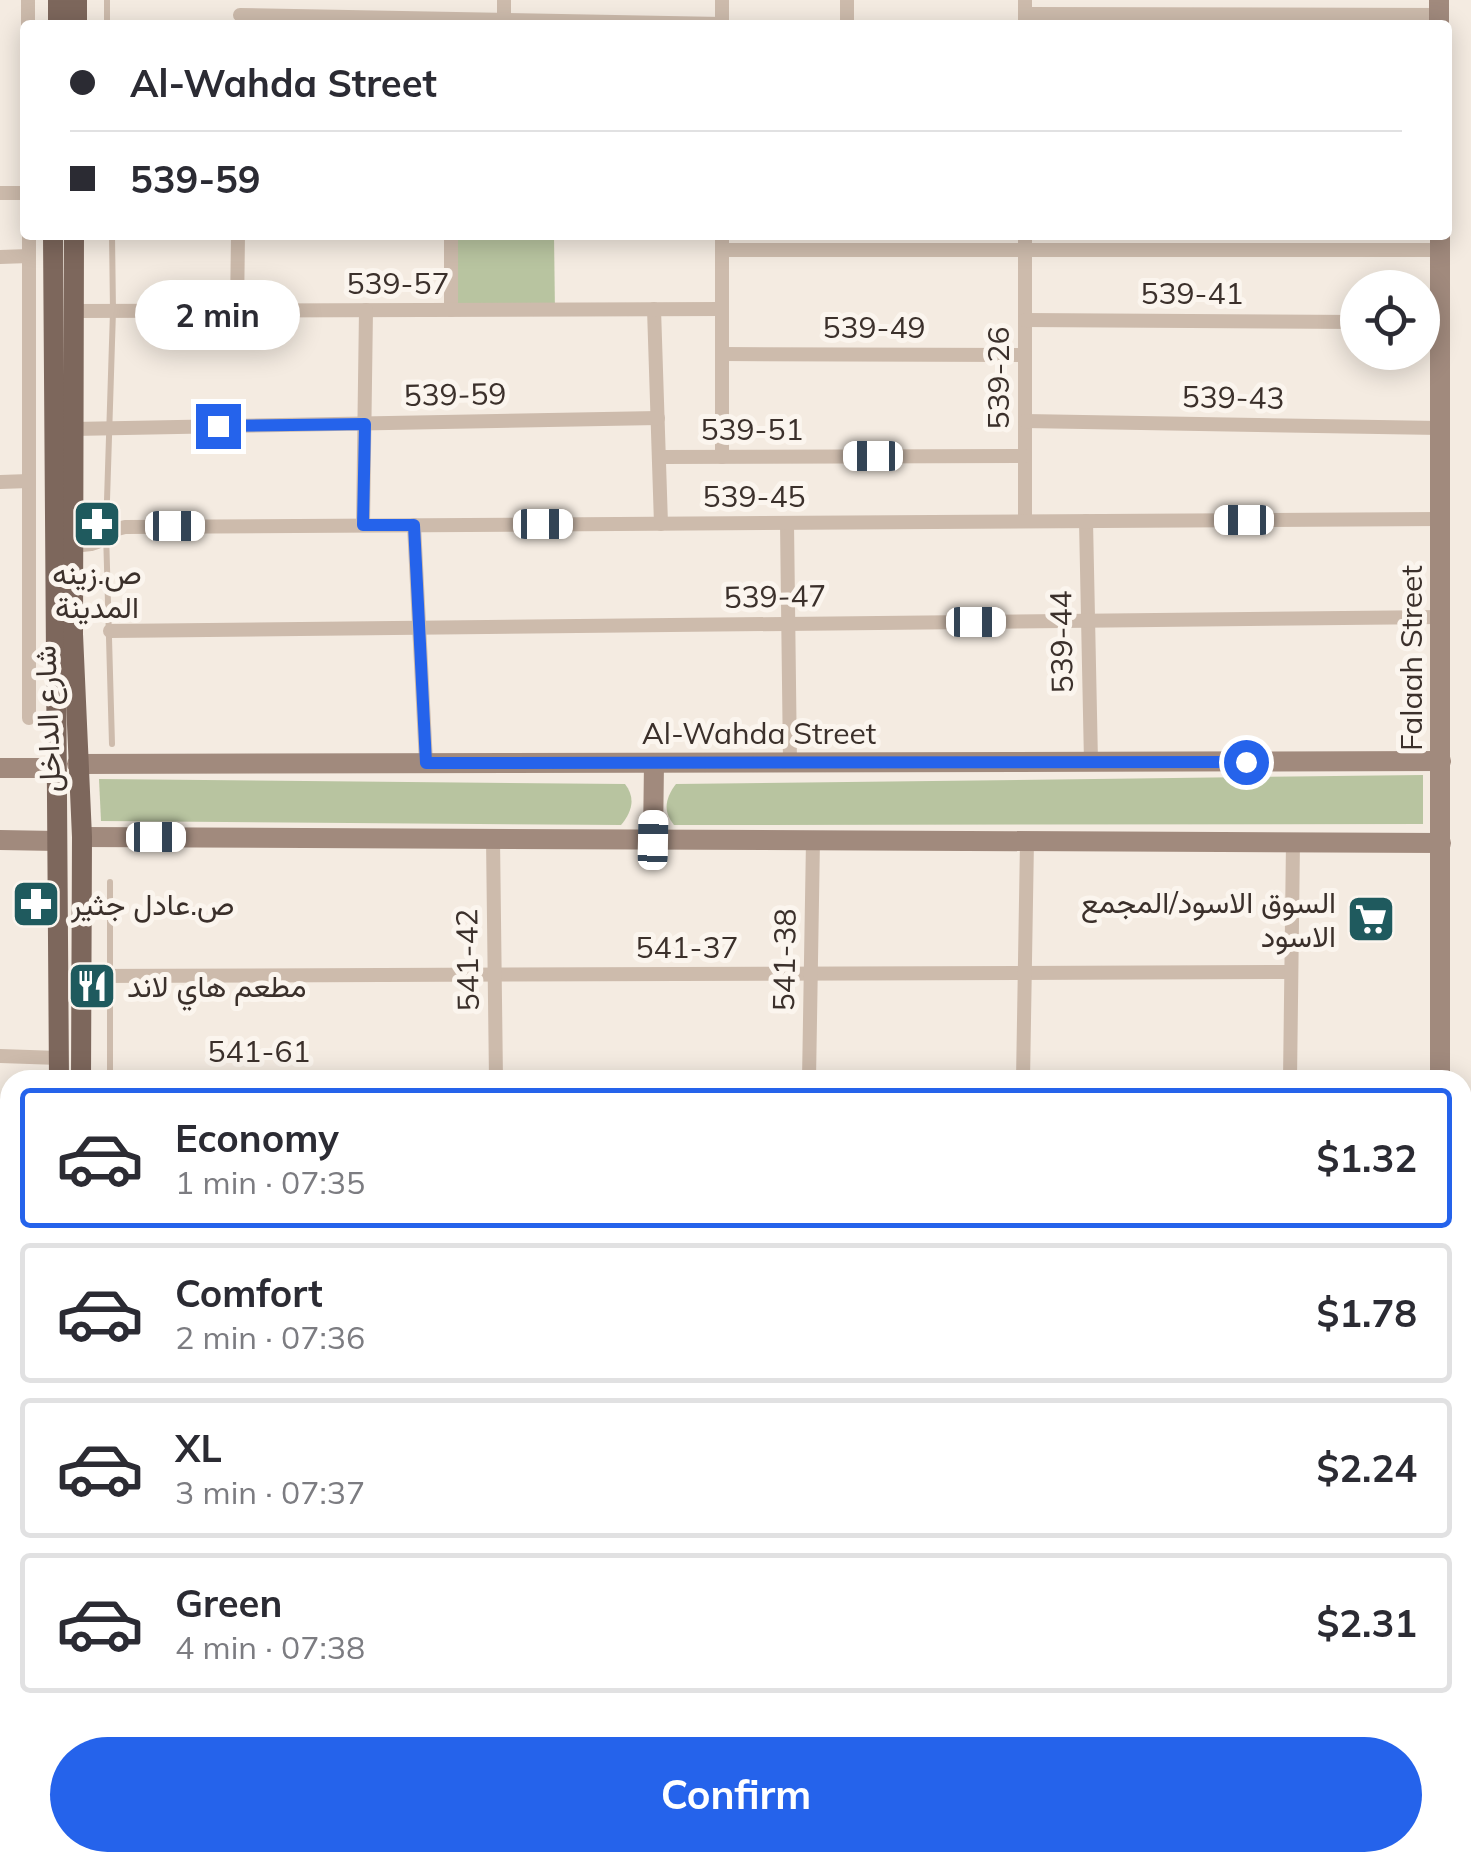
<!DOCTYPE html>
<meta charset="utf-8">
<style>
:root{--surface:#fff;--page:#f2f2f3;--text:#2b2b33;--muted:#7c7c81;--line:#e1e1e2;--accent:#2563eb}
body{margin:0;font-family:Mulish,Vazirmatn,sans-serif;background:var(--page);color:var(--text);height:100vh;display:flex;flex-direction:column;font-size:38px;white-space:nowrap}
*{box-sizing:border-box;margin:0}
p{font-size:32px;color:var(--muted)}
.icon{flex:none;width:55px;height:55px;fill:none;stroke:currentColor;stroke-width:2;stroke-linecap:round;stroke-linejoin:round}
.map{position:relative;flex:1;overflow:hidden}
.side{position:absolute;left:0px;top:1070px;width:1472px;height:802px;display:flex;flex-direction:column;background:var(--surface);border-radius:30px 30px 0 0;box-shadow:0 5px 25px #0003}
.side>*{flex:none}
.top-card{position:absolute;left:20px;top:20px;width:1432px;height:220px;border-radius:10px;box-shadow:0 5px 25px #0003;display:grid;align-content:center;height:220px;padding:0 50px;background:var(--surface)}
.fabs{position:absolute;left:1340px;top:270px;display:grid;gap:20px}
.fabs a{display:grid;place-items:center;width:100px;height:100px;border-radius:50%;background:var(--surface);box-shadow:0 5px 25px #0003;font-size:50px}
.end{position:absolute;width:45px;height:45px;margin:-22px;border:12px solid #2563eb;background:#fff;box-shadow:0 0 0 5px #fff}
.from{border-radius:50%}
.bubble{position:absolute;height:70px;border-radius:35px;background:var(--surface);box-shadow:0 5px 25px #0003;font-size:32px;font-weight:700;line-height:70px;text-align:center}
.car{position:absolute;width:30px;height:60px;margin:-30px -15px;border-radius:12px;box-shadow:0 0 8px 2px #0007;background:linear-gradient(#fff 24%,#345 0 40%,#fff 0 76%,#345 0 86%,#fff 0)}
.top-card b{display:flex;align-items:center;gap:35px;height:95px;font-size:38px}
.top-card b+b{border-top:2px solid var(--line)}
.top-card i{width:25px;height:25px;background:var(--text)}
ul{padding:18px 0 0;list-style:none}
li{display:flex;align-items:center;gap:30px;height:140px;margin:0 20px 15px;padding:0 30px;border:5px solid var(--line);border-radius:10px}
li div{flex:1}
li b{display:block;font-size:38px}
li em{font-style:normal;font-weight:700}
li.selected{border-color:var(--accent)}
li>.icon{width:90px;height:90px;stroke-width:1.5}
.primary-button{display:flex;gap:20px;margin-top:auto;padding:20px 50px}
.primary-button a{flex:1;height:115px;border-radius:60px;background:var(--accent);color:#fff;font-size:40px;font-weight:700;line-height:115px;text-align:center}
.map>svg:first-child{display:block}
.green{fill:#b8c4a0}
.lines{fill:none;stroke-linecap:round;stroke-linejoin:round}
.lane{stroke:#cdbbac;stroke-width:6}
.street{stroke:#cdbbac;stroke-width:14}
.secondary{stroke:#a18a7d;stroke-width:20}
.primary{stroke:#7d675c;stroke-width:20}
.route{stroke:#2563eb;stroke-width:12}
.labels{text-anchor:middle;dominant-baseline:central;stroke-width:10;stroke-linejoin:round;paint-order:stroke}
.street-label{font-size:30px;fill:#3b302b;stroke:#fbf5ee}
.poi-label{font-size:30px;fill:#3b302b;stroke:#fbf5ee;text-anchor:start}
</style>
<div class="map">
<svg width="1471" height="1872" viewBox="0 0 1471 1872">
<rect width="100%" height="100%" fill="#f4ebe1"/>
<g class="green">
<polygon points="451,235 554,235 555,313 451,310"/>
<path d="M1423,775V824L674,825C662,811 666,797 676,784Z"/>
<path d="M99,779L625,784C636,798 632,812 621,825L101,821Z"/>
</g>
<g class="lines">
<g class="lane">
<polyline points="107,0 107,25"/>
<polyline points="112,235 113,311 106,532 112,744"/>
<polyline points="110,882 110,1076"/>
</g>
<g class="street">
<polyline points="28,0 28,25"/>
<polyline points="504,0 504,25"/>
<polyline points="847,0 847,25"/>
<polyline points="1025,14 1439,15"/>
<polyline points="240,15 722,24"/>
<polyline points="722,25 722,0"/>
<polyline points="1025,25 1025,0"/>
<polyline points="0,193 25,193"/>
<polyline points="29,235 29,718"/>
<polyline points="451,235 451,310"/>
<polyline points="1025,235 1025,521"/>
<polyline points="722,250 1440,250"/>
<polyline points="0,257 29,256"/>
<polyline points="654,309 661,524"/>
<polyline points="74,311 722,309"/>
<polyline points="237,311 238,235"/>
<polyline points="1025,320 1358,322"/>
<polyline points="722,354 1025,355"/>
<polyline points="1025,421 1440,428"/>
<polyline points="73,429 658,418"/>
<polyline points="659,457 1025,456"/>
<polyline points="722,457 722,235"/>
<polyline points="0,482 29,481"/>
<polyline points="1086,521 1091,762"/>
<polyline points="787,523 790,763"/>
<polyline points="363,525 366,310"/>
<polyline points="414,525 426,763"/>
<polyline points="73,546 91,544 97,542 106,532 125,527 1440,519"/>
<polyline points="110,631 1441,617"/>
<polyline points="82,976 1291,972"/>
<polyline points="0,1056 59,1058"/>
<polyline points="81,1077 496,1080 493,839"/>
<polyline points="809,1077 976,1080"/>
<polyline points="809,1080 813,840"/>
<polyline points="1023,1080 1027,841"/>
<polyline points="1253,1080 1290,1080"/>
<polyline points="1290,1080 1293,842"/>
<polyline points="0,1156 10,1156"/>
<polyline points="0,1339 10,1339"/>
</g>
<g class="secondary">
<polyline points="1439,0 1439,25"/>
<polyline points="77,764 1441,761"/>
<polyline points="0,768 55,768"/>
<polyline points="82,837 1441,843"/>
<polyline points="653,839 654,763"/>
<polyline points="0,840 57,841"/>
<polyline points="1440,1080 1440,235"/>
<polyline points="0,1838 10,1839"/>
<polyline points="1437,1872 1437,1862"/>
<polyline points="1470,1872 1471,1669"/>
</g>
<g class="primary">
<polyline points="58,25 58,0"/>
<polyline points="77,25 77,0"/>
<polyline points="53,235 59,1080"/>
<polyline points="74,235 73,634 82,837 81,1080"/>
<polyline points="1469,1766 1471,1770"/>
<polyline points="0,1821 10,1813"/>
<polyline points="1462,1837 1471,1837"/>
<polyline points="50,1872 50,1862"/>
<polyline points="84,1872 84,1862"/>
<polyline points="715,1872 715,1862"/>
</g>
</g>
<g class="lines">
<polyline class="route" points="218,426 365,424 363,525 414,525 426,763 1246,762"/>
</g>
<defs>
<g id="pharmacy-square" transform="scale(2.5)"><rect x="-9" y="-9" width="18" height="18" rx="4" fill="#1f5a5e" stroke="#fbf5ee"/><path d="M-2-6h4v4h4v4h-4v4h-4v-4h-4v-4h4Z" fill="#fff"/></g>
<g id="supermarket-square" transform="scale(2.5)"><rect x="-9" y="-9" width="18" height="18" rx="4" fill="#1f5a5e" stroke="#fbf5ee"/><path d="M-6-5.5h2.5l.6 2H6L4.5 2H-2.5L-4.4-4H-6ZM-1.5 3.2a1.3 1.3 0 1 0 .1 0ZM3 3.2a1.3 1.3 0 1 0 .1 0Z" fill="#fff"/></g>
<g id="restaurant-square" transform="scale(2.5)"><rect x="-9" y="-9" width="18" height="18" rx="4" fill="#1f5a5e" stroke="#fbf5ee"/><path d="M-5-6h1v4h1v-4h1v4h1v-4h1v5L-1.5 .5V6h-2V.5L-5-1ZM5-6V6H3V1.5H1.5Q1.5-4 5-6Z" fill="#fff"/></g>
</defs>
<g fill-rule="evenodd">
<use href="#pharmacy-square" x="97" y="524"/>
<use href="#pharmacy-square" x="36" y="904"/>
<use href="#supermarket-square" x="1371" y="919"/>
<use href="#restaurant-square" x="92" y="986"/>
</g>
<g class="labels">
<g class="street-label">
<text x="398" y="283">539-57</text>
<text x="1192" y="293">539-41</text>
<text x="874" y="327">539-49</text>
<text transform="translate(998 378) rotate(-90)">539-26</text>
<text transform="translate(455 394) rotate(-1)">539-59</text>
<text transform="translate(1233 397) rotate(1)">539-43</text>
<text x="752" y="429">539-51</text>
<text x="754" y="496">539-45</text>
<text transform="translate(775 596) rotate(-1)">539-47</text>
<text transform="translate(1061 642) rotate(-91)">539-44</text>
<text transform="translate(1411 658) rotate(-90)">Falaah Street</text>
<text transform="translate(47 719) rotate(-92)">شارع الداخل</text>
<text x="759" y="733">Al-Wahda Street</text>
<text x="687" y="947">541-37</text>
<text transform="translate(467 960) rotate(-91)">541-42</text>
<text transform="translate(784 960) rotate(-89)">541-38</text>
<text x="259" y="1051">541-61</text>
</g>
<g class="poi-label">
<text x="97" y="573" text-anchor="middle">ص.زينه<tspan x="97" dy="34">المدينة</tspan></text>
<text x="1336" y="902" text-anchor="end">السوق الاسود/المجمع<tspan x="1336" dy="34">الاسود</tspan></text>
<text x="71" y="904">ص.عادل جثير</text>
<text x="127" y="986">مطعم هاي لاند</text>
</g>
</g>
</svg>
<div class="fabs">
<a><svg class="icon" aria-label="locate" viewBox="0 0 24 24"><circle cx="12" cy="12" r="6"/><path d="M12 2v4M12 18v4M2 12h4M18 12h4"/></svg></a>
</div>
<i class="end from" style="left:1246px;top:762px"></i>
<i class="end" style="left:218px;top:426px"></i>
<div class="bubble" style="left:135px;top:280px;width:165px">2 min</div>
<i class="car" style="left:873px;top:456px;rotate:270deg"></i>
<i class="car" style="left:1244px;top:520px;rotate:270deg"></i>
<i class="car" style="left:543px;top:524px;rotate:90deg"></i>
<i class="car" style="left:175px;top:526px;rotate:90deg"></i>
<i class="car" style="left:976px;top:622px;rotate:90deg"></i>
<i class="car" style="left:156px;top:837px;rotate:90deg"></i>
<i class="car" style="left:653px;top:840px;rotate:1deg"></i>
<div class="top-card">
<b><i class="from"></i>Al-Wahda Street</b>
<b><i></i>539-59</b>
</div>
<section class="side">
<ul>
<li class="selected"><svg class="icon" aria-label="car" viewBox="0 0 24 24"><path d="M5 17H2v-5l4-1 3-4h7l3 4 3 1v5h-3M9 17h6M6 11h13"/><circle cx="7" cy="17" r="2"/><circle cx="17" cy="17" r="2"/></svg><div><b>Economy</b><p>1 min · 07:35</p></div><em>$1.32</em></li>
<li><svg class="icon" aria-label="car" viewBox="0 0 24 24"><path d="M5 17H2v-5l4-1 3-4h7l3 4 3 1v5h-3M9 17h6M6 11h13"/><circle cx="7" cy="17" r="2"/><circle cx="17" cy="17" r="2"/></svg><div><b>Comfort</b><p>2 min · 07:36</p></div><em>$1.78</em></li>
<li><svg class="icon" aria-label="car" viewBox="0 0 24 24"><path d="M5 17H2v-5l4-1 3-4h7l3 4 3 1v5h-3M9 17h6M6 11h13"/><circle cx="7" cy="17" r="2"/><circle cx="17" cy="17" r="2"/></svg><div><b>XL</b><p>3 min · 07:37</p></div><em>$2.24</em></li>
<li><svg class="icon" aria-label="car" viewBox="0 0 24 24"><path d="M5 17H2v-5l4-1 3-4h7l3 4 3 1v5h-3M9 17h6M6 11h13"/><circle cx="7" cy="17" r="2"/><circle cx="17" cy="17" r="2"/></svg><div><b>Green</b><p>4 min · 07:38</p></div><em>$2.31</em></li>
</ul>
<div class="primary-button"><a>Confirm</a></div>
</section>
</div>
